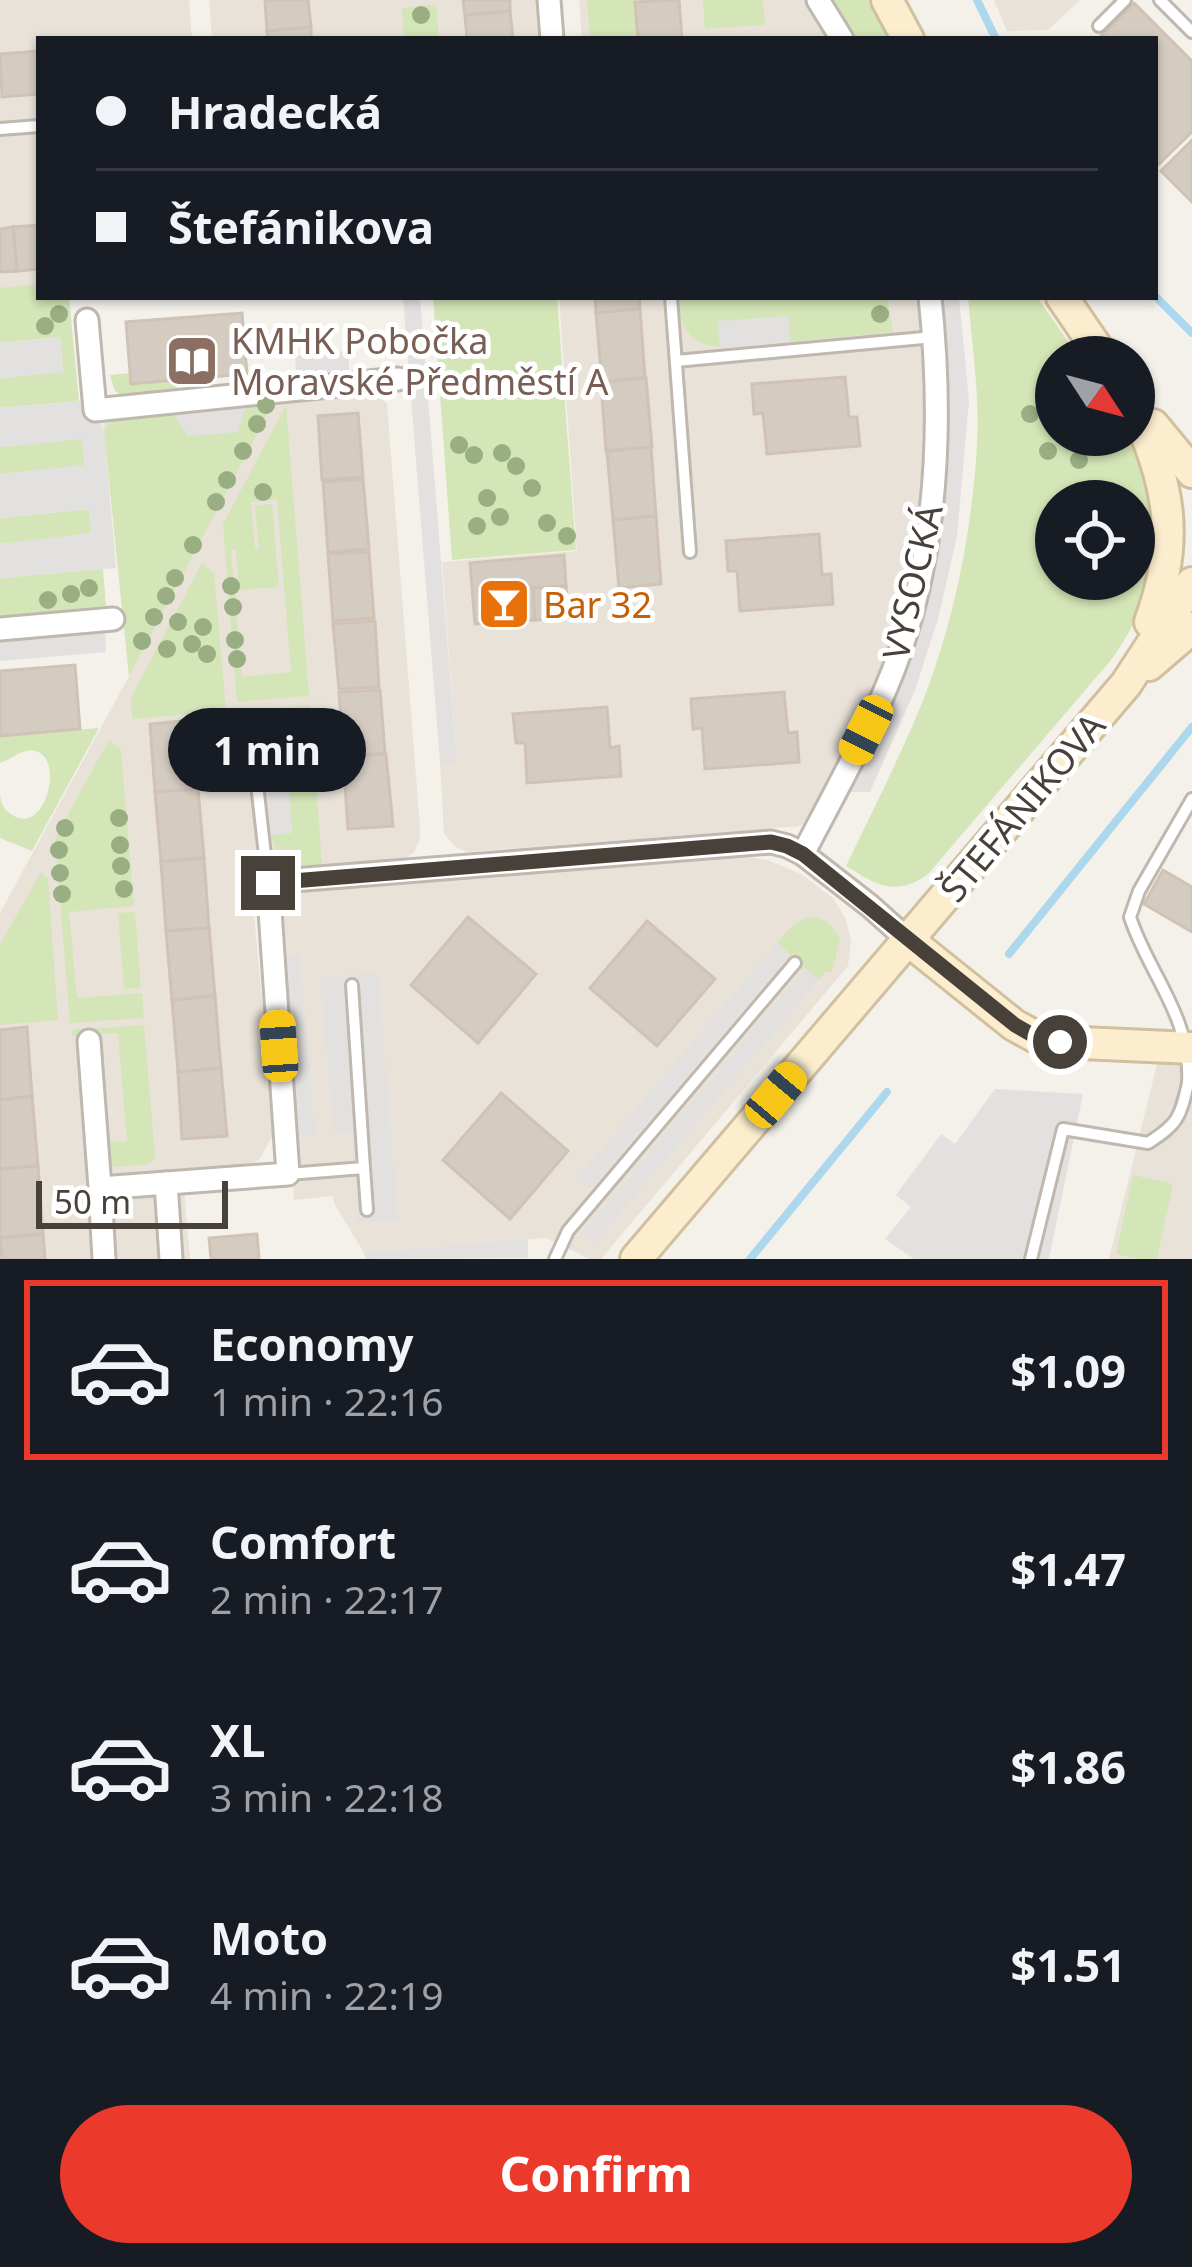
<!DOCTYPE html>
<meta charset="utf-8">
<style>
:root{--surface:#171b24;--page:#242831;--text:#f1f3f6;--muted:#9ea1a6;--line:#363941;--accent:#eb3a2b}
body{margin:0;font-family:"Noto Sans",sans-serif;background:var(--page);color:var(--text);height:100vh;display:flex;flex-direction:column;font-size:45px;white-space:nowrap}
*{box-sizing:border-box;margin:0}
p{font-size:39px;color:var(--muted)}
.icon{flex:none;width:66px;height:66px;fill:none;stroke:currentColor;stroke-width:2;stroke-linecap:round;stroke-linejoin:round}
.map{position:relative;height:1259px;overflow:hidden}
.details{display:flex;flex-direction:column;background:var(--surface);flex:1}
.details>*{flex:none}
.banner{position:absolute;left:36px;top:36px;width:1122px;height:264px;border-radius:0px;box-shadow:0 3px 9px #0004;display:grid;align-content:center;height:264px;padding:0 60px;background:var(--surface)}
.needle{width:78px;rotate:126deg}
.buttons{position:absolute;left:1035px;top:336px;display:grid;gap:24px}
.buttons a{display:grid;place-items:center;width:120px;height:120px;border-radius:50%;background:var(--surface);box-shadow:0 3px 9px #0004;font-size:60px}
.scale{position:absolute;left:36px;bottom:30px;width:192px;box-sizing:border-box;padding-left:12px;border:6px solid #484139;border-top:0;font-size:33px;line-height:42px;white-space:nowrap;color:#484139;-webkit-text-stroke:9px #fff;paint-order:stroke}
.end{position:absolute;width:54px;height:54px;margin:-27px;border:15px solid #484139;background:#fff;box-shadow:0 0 0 6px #fff}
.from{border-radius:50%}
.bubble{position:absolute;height:84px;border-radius:42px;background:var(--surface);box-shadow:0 3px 9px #0004;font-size:39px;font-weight:700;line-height:84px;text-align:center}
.car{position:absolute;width:36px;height:72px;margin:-36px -18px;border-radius:15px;box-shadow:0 0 9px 3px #0007;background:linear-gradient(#f5c518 24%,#345 0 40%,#f5c518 0 76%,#345 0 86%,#f5c518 0)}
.banner b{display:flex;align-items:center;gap:42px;height:114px;font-size:45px}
.banner b+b{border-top:3px solid var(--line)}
.banner i{width:30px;height:30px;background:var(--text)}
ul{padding:21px 0 0;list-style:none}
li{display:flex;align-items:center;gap:36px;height:180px;margin:0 24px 18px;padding:0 36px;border:6px solid transparent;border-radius:0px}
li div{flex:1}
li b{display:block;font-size:45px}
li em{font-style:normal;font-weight:700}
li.selected{border-color:var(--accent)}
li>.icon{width:108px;height:108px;stroke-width:1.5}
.primary-button{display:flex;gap:24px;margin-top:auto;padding:24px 60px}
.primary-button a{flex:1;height:138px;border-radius:72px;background:var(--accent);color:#fff;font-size:48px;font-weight:700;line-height:138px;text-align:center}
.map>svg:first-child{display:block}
.residential{fill:#e8e2d9}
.green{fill:#d4e5b7;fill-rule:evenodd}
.parking{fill:#e3e1df}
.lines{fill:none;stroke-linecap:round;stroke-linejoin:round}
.stream{stroke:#acd7ec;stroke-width:8}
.building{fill:#d5ccc1;stroke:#d0c3b5;stroke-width:3}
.lane-casing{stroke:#bfb8ae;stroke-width:16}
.street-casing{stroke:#bfb8ae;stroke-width:27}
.secondary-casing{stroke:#d1c09e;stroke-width:36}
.lane{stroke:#fff;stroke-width:10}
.street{stroke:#fff;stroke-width:21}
.secondary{stroke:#fbedce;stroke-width:30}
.tree{fill:#9aae84}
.route{stroke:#484139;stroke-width:15}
.labels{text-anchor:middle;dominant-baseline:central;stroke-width:10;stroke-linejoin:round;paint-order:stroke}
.education-label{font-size:36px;fill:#785e54;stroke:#fff;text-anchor:start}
.street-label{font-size:36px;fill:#484139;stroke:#fff}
.food-label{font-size:36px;fill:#c56008;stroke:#fff;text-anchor:start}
</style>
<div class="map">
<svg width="1192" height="1259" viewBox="0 0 1192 1259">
<rect width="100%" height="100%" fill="#f4f1eb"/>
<g class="residential">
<polygon points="0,0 189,0 192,39 39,39 39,286 0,290"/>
<polygon points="209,0 536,0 539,39 212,39"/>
<polygon points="579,0 806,0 829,39 582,39"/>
<polygon points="994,0 1080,0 1048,30 1007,31"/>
<polygon points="559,297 918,297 926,378 918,529 883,667 813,814 801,826 467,852 456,847 444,834 440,763 457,761 442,562 577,551"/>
<polygon points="376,392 387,404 420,828 420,839 414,852 406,858 250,872 274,1128 272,1137 259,1160 244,1168 183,1174 190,1259 0,1259 0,913 129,676 102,414 276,398"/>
<polygon points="747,857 768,860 801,874 833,898 846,919 851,942 848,966 601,1259 590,1259 546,1238 364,1253 334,1203 333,1196 294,1200 274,932 279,918 298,895 313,889"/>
<polygon points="1158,1060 1192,1061 1192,1259 1109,1259"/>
</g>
<g class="green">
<polygon points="587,0 635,0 638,39 590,39"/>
<polygon points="703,0 763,0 765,25 705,29"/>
<polygon points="831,0 868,0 889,39 855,39"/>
<polygon points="436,5 439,39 404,39 402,8"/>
<polygon points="39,284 39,297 69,297 79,401 0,408 0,378 63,371 60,337 0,343 0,288"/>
<polygon points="433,297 557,297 576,550 452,560"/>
<path d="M677,297H887L893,332L790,342L788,316L718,322L720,347C689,345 680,326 677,297Z"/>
<path d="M968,297H1037L1079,357H1056V435H1133C1140,452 1149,471 1153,489C1164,551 1148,610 1111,660L929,873C897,898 876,885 846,866C873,810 901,755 924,698C955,618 972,530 977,445C980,396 972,346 968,297ZM1056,501H1134V579H1056Z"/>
<polygon points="130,373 131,383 176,380 177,394 124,397 115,391 110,375"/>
<polygon points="276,398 129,676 104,431 116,413"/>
<path d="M286,405L309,696L237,702L223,524ZM277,499L291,672L242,677L231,550L236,549L239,590L279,587L272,504L255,506L259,548L255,549L251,502Z"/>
<polygon points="82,438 85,466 0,474 0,447"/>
<polygon points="89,509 92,534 0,544 0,518"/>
<polygon points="202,563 214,573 226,711 132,719 131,698"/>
<polygon points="103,569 106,606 0,616 0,578"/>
<path d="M310,705L322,865C295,868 278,864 271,835L292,833L283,714L238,717V711Z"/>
<path d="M99,728L32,851L0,838V794C1,804 4,811 14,816C49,835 68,743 26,751C18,753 8,760 0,763V736Z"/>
<polygon points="109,740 121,750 134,906 69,912 77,998 142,993 144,1018 70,1023 55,838"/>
<polygon points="41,872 48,879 58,1020 0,1025 0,945"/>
<polygon points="135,912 141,988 124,989 118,913"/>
<path d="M815,917L827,921L840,938L832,972H825L819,980L777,943C788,929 796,919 815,917Z"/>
<polygon points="144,1025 155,1157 149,1164 111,1167 107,1164 104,1143 127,1141 118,1033 72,1036 71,1030"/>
<polygon points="1133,1175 1173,1184 1157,1259 1137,1259 1116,1254"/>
</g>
<g class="parking">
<polygon points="403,297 420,297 457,762 440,763"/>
<polygon points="941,297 959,297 969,401 957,536 938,619 915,690 870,792 849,792 893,695 941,500 948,399"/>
<polygon points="788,316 790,342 720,347 718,321"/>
<polygon points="60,337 63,372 0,378 0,343"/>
<polygon points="348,351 350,377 297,382 295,356"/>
<polygon points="79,401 95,410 104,431 116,568 0,578 0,544 92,533 89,509 0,518 0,474 85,465 82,439 0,447 0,408"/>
<polygon points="247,401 238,432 187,436 171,408"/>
<polygon points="105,632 106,652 0,661 0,640"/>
<polygon points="284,731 292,833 271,835 262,733"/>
<polygon points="777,943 790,954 589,1190 576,1179"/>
<polygon points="300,954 315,1135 299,1136 284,956"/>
<polygon points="806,968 819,980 594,1244 582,1233"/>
<polygon points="378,973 398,1220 358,1223 351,1133 334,1134 320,977"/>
<polygon points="995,1089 1083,1094 1049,1259 914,1259 885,1239 911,1207 896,1195 941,1134 955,1144"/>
<polygon points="528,1239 528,1258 365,1259 364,1253"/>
</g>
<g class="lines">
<g class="stream">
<polyline points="977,0 996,39"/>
<polyline points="1155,296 1192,333"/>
<polyline points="1009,954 1192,727"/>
<polyline points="750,1259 887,1092"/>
</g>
</g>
<g class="building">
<polygon points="265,0 308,0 311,27 267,31"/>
<polygon points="463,0 510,0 510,11 465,15"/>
<polygon points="679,0 682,39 638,39 635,2"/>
<polygon points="1134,3 1192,61 1192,132 1159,164 1155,160 1155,39 1104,39 1101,36"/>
<polygon points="510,11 513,39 467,39 465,15"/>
<polygon points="311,27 311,39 268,39 267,31"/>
<polygon points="39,51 39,94 2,97 0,54"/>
<polygon points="1192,140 1192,202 1161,171"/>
<polygon points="39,225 39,269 17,271 13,227"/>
<polygon points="13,227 17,271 0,272 0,229"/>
<polygon points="595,297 639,297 640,309 596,313"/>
<polygon points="640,309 645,378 602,382 596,313"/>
<polygon points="242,313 247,374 131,384 126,322"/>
<polygon points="845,377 849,417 857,417 860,446 767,454 763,413 754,414 752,384"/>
<polygon points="646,378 652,447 606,451 601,382"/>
<polygon points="358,413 363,477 322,480 318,416"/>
<polygon points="651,447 656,516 613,520 607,451"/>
<polygon points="363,479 369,549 328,552 323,482"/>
<polygon points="656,516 661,584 619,588 613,520"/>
<polygon points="819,534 822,575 831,574 833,604 740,611 737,571 728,571 726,541"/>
<polygon points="369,552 374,618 333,621 328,554"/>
<polygon points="564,555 566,586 533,588 535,620 475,624 470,563"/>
<polygon points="566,586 568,617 535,620 533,588"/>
<polygon points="375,621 379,687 339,689 333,624"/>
<polygon points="75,665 80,729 0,736 0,671"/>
<polygon points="380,690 385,753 344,757 339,692"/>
<polygon points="784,692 788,733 797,732 799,762 705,769 702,728 693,729 691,699"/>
<polygon points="607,707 610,748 619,746 621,776 527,783 525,743 516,743 513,714"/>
<polygon points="193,720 198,789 155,792 150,724"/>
<polygon points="386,754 393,826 348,829 343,757"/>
<polygon points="198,789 204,858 161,862 155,792"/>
<polygon points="204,858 209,928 166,931 161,862"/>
<polygon points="1163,870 1192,887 1192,932 1144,904"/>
<polygon points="468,917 536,974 478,1043 411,985"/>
<polygon points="647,921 715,979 657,1046 590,988"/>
<polygon points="209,928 215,996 172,1000 166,931"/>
<polygon points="215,996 221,1069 178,1072 172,1000"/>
<polygon points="27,1027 32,1096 0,1100 0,1030"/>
<polygon points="221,1068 227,1136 182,1139 178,1072"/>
<polygon points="501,1093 568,1151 510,1219 443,1160"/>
<polygon points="32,1096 38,1166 0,1169 0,1100"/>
<polygon points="38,1166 43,1234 0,1238 0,1169"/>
<polygon points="43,1234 45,1259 2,1259 0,1238"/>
<polygon points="257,1234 259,1259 211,1259 209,1238"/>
</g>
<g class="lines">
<g class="lane-casing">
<g id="lane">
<polyline points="1160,0 1192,32"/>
<polyline points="1099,26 1125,0"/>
<polyline points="0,129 39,126"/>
<polyline points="671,297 690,552"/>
<polyline points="676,361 934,337"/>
<polyline points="250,722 268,882"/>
<polyline points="364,1168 367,1210"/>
<polyline points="288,1174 364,1168 352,985"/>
<polyline points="555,1259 568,1231 795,963"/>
<path d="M1031,1259L1063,1129L1148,1143C1178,1124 1180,1118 1188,1083C1192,1017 1148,973 1130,917L1139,891L1192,799"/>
</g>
</g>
<g class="street-casing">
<g id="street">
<polyline points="549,0 552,39"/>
<polyline points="818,0 842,39"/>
<polyline points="87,320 95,410 398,379"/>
<polyline points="0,629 113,619"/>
<path d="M908,940L870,906L803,854C834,794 868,734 893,671C938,554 943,420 930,297"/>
<polyline points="89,1041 100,1188"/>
<polyline points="166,1183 171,1259"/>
<polyline points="104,1259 100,1188 288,1174 268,882 771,842 787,846 803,854"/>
</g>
</g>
<g class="secondary-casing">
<g id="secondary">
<polyline points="887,0 908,39"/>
<polyline points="1062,297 1103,357"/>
<path d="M1134,405C1169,485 1181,538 1150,622"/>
<polyline points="1153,425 1192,472"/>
<polyline points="1149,665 1192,628"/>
<polyline points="908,940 1014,1025 1036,1037 1060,1042 1192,1048"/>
<polyline points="636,1259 1126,684 1192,583"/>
</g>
</g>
<use href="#lane" class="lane"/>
<use href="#street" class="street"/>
<use href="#secondary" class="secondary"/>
</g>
<g class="tree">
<circle cx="421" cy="15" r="9"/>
<circle cx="59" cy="314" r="9"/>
<circle cx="880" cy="314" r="9"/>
<circle cx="45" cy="326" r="9"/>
<circle cx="266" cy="405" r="9"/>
<circle cx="1030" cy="414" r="9"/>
<circle cx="257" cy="424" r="9"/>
<circle cx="459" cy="445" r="9"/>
<circle cx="243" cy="451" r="9"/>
<circle cx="1048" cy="451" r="9"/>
<circle cx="502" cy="453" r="9"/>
<circle cx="474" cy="455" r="9"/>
<circle cx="1079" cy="460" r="9"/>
<circle cx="516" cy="466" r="9"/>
<circle cx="227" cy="480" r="9"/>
<circle cx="532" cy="488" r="9"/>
<circle cx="263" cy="492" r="9"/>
<circle cx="487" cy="498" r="9"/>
<circle cx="216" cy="502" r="9"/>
<circle cx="500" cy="517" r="9"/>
<circle cx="547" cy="523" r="9"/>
<circle cx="477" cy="526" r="9"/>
<circle cx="567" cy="536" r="9"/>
<circle cx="193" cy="545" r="9"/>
<circle cx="175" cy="578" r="9"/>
<circle cx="231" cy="586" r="9"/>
<circle cx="89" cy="588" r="9"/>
<circle cx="71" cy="594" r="9"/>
<circle cx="166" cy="596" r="9"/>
<circle cx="48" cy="600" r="9"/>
<circle cx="233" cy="607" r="9"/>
<circle cx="154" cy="617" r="9"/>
<circle cx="178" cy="622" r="9"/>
<circle cx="203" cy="627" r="9"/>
<circle cx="235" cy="640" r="9"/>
<circle cx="142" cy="641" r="9"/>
<circle cx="192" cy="644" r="9"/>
<circle cx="167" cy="649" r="9"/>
<circle cx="207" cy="654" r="9"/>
<circle cx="237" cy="659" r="9"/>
<circle cx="119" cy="818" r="9"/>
<circle cx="65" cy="828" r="9"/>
<circle cx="120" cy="845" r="9"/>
<circle cx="59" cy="850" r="9"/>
<circle cx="121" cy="866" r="9"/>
<circle cx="60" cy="873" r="9"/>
<circle cx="124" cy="889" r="9"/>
<circle cx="62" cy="894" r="9"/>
</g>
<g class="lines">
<polyline class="route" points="268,883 771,842 787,846 803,854 1015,1025 1036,1037 1060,1042"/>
</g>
<defs>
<g id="library-square" transform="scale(2.7)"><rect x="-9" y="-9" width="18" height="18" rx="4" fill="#8d6e63" stroke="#fff"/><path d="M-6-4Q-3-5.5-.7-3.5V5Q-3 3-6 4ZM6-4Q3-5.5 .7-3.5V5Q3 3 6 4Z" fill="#fff"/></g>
<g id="bar-square" transform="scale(2.7)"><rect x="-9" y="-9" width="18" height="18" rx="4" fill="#e8710a" stroke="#fff"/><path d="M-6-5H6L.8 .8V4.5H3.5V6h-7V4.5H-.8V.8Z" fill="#fff"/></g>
</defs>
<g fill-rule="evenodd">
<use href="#library-square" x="192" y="361"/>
<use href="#bar-square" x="504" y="604"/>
</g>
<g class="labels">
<g class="education-label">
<text x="231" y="340">KMHK Pobočka<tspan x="231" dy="41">Moravské Předměstí A</tspan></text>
</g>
<g class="street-label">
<text transform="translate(912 582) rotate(-77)">VYSOCKÁ</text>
<text transform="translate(1022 807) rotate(-50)">ŠTEFÁNIKOVA</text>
</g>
<g class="food-label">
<text x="543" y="604">Bar 32</text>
</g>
</g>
</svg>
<div class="buttons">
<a><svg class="needle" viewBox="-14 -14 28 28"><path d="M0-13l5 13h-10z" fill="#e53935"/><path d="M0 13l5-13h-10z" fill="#9ea1a6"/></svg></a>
<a><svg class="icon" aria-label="locate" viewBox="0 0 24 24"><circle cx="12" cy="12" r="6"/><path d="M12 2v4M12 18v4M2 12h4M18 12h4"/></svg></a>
</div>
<div class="scale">50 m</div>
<i class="end from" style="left:1060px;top:1042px"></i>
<i class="end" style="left:268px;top:883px"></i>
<div class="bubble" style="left:168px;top:708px;width:198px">1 min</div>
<i class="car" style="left:866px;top:730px;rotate:207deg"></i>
<i class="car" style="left:279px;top:1046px;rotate:356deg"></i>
<i class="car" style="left:776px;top:1095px;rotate:40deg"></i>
<div class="banner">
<b><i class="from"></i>Hradecká</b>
<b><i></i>Štefánikova</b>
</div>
</div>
<section class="details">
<ul>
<li class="selected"><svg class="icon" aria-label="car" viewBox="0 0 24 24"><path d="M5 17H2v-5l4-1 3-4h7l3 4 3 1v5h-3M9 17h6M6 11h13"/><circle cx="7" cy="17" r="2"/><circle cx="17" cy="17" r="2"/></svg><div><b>Economy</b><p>1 min · 22:16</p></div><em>$1.09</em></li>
<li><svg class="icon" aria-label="car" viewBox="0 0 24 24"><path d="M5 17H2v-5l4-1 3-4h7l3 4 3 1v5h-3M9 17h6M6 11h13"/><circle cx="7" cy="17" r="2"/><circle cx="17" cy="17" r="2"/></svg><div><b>Comfort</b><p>2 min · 22:17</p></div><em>$1.47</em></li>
<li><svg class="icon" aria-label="car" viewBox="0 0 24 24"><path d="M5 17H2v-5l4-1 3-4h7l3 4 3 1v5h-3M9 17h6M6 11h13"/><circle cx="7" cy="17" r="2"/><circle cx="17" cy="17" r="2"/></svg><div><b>XL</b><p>3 min · 22:18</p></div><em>$1.86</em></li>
<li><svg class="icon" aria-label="car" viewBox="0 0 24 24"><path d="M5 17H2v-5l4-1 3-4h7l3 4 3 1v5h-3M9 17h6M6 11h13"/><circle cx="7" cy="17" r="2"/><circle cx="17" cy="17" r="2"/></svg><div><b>Moto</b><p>4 min · 22:19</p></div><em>$1.51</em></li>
</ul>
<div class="primary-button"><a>Confirm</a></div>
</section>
